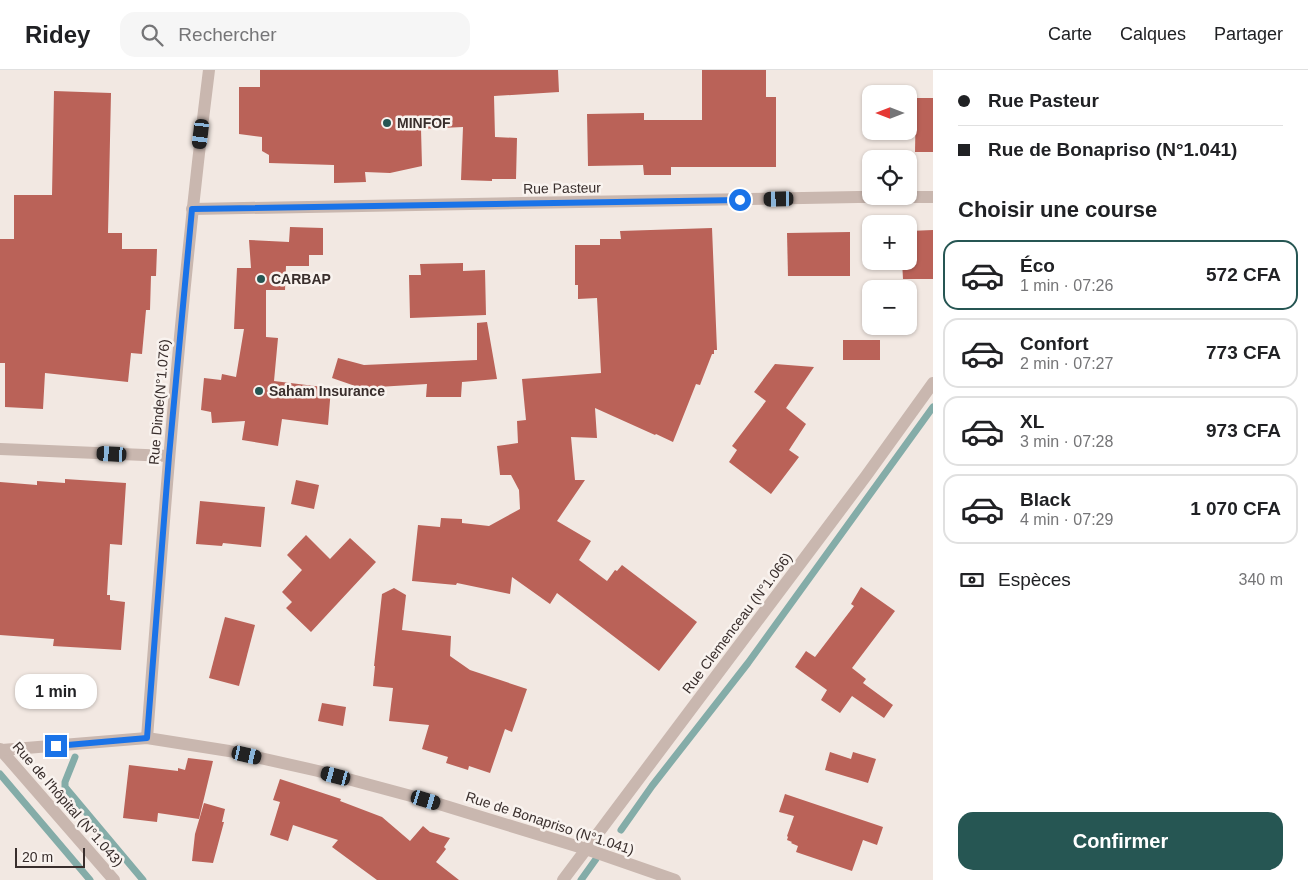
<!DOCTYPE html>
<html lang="fr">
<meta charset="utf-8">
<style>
:root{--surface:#fff;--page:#f6f6f6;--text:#202124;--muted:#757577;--line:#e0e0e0;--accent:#265653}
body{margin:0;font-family:Arial,sans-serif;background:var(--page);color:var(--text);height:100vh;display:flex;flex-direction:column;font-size:19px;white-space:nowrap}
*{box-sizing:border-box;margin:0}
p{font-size:16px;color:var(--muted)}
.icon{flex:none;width:28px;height:28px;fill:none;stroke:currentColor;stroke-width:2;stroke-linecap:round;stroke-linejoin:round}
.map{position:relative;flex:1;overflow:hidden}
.panel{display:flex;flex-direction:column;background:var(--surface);width:375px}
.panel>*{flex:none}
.guide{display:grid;align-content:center;height:110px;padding:0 25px;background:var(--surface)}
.needle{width:32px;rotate:270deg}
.controls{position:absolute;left:862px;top:15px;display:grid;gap:10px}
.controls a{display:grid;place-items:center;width:55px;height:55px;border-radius:10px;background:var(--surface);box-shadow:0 1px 4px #0004;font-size:25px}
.scale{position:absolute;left:15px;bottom:12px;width:70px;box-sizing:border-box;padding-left:5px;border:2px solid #392e2c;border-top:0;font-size:14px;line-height:18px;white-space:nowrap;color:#392e2c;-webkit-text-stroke:4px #f9f3ef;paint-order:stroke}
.end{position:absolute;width:22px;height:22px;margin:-11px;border:6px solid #1a73e8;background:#fff;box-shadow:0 0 0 2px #fff}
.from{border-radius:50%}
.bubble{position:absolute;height:35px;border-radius:15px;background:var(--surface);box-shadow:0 1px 4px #0004;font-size:16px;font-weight:700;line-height:35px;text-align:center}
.car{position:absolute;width:15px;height:30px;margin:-15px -8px;border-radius:6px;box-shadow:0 0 4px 1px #0007;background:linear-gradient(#222 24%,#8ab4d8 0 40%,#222 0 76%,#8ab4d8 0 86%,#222 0)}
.guide b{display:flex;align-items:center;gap:18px;height:48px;font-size:19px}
.guide b+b{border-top:1px solid var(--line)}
.guide i{width:12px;height:12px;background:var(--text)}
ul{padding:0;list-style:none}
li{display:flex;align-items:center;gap:15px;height:70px;margin:0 10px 8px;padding:0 15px;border:2px solid var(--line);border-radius:15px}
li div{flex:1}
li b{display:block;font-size:19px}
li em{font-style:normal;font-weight:700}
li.selected{border-color:var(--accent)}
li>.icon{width:45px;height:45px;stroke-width:1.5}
h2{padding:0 25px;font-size:22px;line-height:60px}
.pay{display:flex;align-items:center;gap:12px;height:55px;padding:0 25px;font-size:19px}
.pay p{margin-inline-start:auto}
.cta{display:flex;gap:10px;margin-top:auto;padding:10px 25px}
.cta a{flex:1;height:58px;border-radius:15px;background:var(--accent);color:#fff;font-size:20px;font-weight:700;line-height:58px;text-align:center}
header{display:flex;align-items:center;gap:30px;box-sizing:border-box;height:70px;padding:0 25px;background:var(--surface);border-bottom:1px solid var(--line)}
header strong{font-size:24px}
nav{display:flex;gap:28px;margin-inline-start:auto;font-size:18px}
.search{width:350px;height:45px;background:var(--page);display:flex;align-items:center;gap:12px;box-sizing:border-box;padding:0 18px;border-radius:15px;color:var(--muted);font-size:19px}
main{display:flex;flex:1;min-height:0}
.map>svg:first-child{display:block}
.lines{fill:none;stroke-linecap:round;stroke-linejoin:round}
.stream{stroke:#84aca8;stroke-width:7}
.building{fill:#ba6258}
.minor{stroke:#c9b7af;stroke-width:12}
.route{stroke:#1a73e8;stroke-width:6}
.poi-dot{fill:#265653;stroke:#f9f3ef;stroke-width:2}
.labels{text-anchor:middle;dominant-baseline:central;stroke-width:5;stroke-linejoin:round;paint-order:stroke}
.poi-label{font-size:14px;font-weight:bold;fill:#392e2c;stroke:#f9f3ef;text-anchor:start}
.street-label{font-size:14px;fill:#392e2c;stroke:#f9f3ef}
</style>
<header>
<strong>Ridey</strong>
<div class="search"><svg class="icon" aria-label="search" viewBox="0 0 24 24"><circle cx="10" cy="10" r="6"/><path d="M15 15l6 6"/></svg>Rechercher</div>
<nav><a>Carte</a><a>Calques</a><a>Partager</a></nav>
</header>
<main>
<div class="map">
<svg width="933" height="810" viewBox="0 0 933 810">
<rect width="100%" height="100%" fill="#f2e8e2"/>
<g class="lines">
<g class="stream">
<polyline points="75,687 65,712 65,717 143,810"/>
<polyline points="0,704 90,810"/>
<polyline points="621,760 652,716 748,593 933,337"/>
<polyline points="581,810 596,789"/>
</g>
</g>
<g class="building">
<polygon points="260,0 558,0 559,22 494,26 495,67 517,68 516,109 492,109 492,111 461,110 463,57 421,59 422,96 390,103 365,102 366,112 334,113 334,95 269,93 269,85 262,81 262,67 239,64 239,17 260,17"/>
<polygon points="702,0 766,0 766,27 776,27 776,97 671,97 671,105 644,105 643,95 588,96 587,44 644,43 644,50 702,50"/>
<polygon points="54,21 111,23 108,163 122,163 122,179 157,179 156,206 151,206 150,240 146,240 142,284 131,283 128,312 45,303 43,339 5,337 5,293 0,293 0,169 14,169 14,125 52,125"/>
<polygon points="916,28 933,28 933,82 915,82"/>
<polygon points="290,157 323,158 323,185 309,185 309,196 286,196 285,220 266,220 266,267 278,268 274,311 331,318 328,355 282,349 278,376 242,370 245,351 212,353 211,342 201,340 204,308 221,310 222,304 236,307 244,259 234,259 237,198 251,198 249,170 289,172"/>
<polygon points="712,158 717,280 714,280 714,284 712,284 700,315 696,314 673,372 656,364 655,365 595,338 597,368 571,367 575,410 585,410 557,451 591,471 579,490 607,511 615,500 617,501 622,495 697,552 659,601 557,523 550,534 512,507 510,524 457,513 456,515 412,511 418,455 440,457 441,448 462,449 462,453 489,456 520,439 519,420 511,405 500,405 497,376 518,373 517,351 526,350 522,309 601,303 597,228 578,229 578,215 575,215 575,175 600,175 600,169 621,169 620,161"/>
<polygon points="933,160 933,209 903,209 902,191 909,191 909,161"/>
<polygon points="850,162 850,206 788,206 787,163"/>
<polygon points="463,193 463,201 485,200 486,245 410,248 409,205 421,205 420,194"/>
<polygon points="487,252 497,309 462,312 461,327 426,327 427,314 361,318 332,308 338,288 364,295 477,290 477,253"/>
<rect x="843" y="270" width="37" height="20"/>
<polygon points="775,294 814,297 786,338 806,354 789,380 799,387 771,424 729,392 737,380 732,376 766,331 754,322"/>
<polygon points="65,409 126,413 122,475 110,474 107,525 110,525 110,530 125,532 121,580 53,576 54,569 0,565 0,412 37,415 37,411 65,413"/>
<polygon points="296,410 319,415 314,439 291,434"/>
<polygon points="200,431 265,437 261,477 223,473 222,476 196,474"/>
<polygon points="306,465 330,489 350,468 376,492 311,562 286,538 292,532 282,522 302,500 287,485"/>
<polygon points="861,517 895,541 852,598 866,609 863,613 893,635 884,648 852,626 840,643 821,630 827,620 795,597 806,581 815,587 854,536 851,534"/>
<polygon points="394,518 406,525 402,560 451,566 450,586 470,600 527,619 512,662 505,659 490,703 469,696 468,700 446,693 448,687 422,679 429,655 389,651 393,618 373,616 375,596 374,596 382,524"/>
<polygon points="225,547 255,555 239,616 209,608"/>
<polygon points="322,633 346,637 343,656 318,651"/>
<polygon points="830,682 851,689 853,682 876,689 868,713 825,700"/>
<polygon points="188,688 213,691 199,749 158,743 157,752 123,748 129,695 178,701 178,698 185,700"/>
<polygon points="280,709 341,729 340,731 382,747 410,771 423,756 430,762 450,768 444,777 446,779 436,792 459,810 377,810 332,777 338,770 293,755 288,771 270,765 280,732 273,730"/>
<polygon points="785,724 883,757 877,775 863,770 852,801 796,782 798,776 791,773 792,772 787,770 788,767 787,766 794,746 779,742"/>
<polygon points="204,733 225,739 222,752 224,752 213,793 192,791 195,764"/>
</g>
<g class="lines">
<g class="minor">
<polyline points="192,139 858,127 933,127"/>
<polyline points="0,379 169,386"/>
<path d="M147,668C164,445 181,222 209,0"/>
<polyline points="0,679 114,810"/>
<polyline points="2,680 147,668 229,681 318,701 426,730 586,779 675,810"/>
<polyline points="563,810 866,406 933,313"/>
</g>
</g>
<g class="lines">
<polyline class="route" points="56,676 147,668 169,386 192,139 740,130"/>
</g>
<g class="poi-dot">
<circle cx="387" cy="53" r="5"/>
<circle cx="261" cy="209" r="5"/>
<circle cx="259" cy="321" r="5"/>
</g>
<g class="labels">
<g class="poi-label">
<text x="397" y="53">MINFOF</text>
<text x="271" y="209">CARBAP</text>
<text x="269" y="321">Saham Insurance</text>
</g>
<g class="street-label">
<text transform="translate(562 118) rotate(-1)">Rue Pasteur</text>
<text transform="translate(159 332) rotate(-85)">Rue Dinde(N°1.076)</text>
<text transform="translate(737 553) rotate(-53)">Rue Clemenceau (N°1.066)</text>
<text transform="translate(68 734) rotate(49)">Rue de l'hôpital (N°1.043)</text>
<text transform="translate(550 753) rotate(18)">Rue de Bonapriso (N°1.041)</text>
</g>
</g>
</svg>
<div class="controls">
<a><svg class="needle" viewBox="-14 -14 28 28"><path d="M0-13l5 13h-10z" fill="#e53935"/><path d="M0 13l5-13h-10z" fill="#757577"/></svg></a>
<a><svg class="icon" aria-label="locate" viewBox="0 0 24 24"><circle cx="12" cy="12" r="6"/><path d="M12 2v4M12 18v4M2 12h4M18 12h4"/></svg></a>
<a>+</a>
<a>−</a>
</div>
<div class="scale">20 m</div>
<i class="end from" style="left:740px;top:130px"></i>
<i class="end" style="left:56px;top:676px"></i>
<div class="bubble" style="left:15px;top:604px;width:82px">1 min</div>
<i class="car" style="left:201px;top:64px;rotate:187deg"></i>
<i class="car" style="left:779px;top:129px;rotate:269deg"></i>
<i class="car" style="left:112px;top:384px;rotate:273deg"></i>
<i class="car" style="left:247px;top:685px;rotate:103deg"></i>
<i class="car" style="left:336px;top:706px;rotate:285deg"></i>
<i class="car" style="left:426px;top:730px;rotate:107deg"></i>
</div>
<section class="panel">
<div class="guide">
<b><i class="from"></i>Rue Pasteur</b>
<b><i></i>Rue de Bonapriso (N°1.041)</b>
</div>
<h2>Choisir une course</h2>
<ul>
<li class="selected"><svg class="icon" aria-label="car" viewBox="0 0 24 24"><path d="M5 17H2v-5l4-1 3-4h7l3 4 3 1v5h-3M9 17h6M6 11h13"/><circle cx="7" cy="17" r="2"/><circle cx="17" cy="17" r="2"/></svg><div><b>Éco</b><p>1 min · 07:26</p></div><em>572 CFA</em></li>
<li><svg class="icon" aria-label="car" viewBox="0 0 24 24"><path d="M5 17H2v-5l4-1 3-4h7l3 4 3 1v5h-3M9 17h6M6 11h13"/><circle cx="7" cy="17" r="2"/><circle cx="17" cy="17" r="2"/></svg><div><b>Confort</b><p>2 min · 07:27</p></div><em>773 CFA</em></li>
<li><svg class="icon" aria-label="car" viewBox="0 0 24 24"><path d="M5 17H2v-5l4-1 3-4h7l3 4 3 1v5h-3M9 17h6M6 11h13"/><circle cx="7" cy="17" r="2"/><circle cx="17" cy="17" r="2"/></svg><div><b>XL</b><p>3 min · 07:28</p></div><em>973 CFA</em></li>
<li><svg class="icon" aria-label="car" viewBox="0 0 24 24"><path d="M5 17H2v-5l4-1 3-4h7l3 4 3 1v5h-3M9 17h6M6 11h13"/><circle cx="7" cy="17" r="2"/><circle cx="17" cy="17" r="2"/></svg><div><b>Black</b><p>4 min · 07:29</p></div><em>1 070 CFA</em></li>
</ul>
<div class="pay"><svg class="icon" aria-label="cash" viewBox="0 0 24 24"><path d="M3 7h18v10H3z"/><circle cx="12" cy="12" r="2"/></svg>Espèces<p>340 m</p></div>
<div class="cta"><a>Confirmer</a></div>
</section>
</main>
